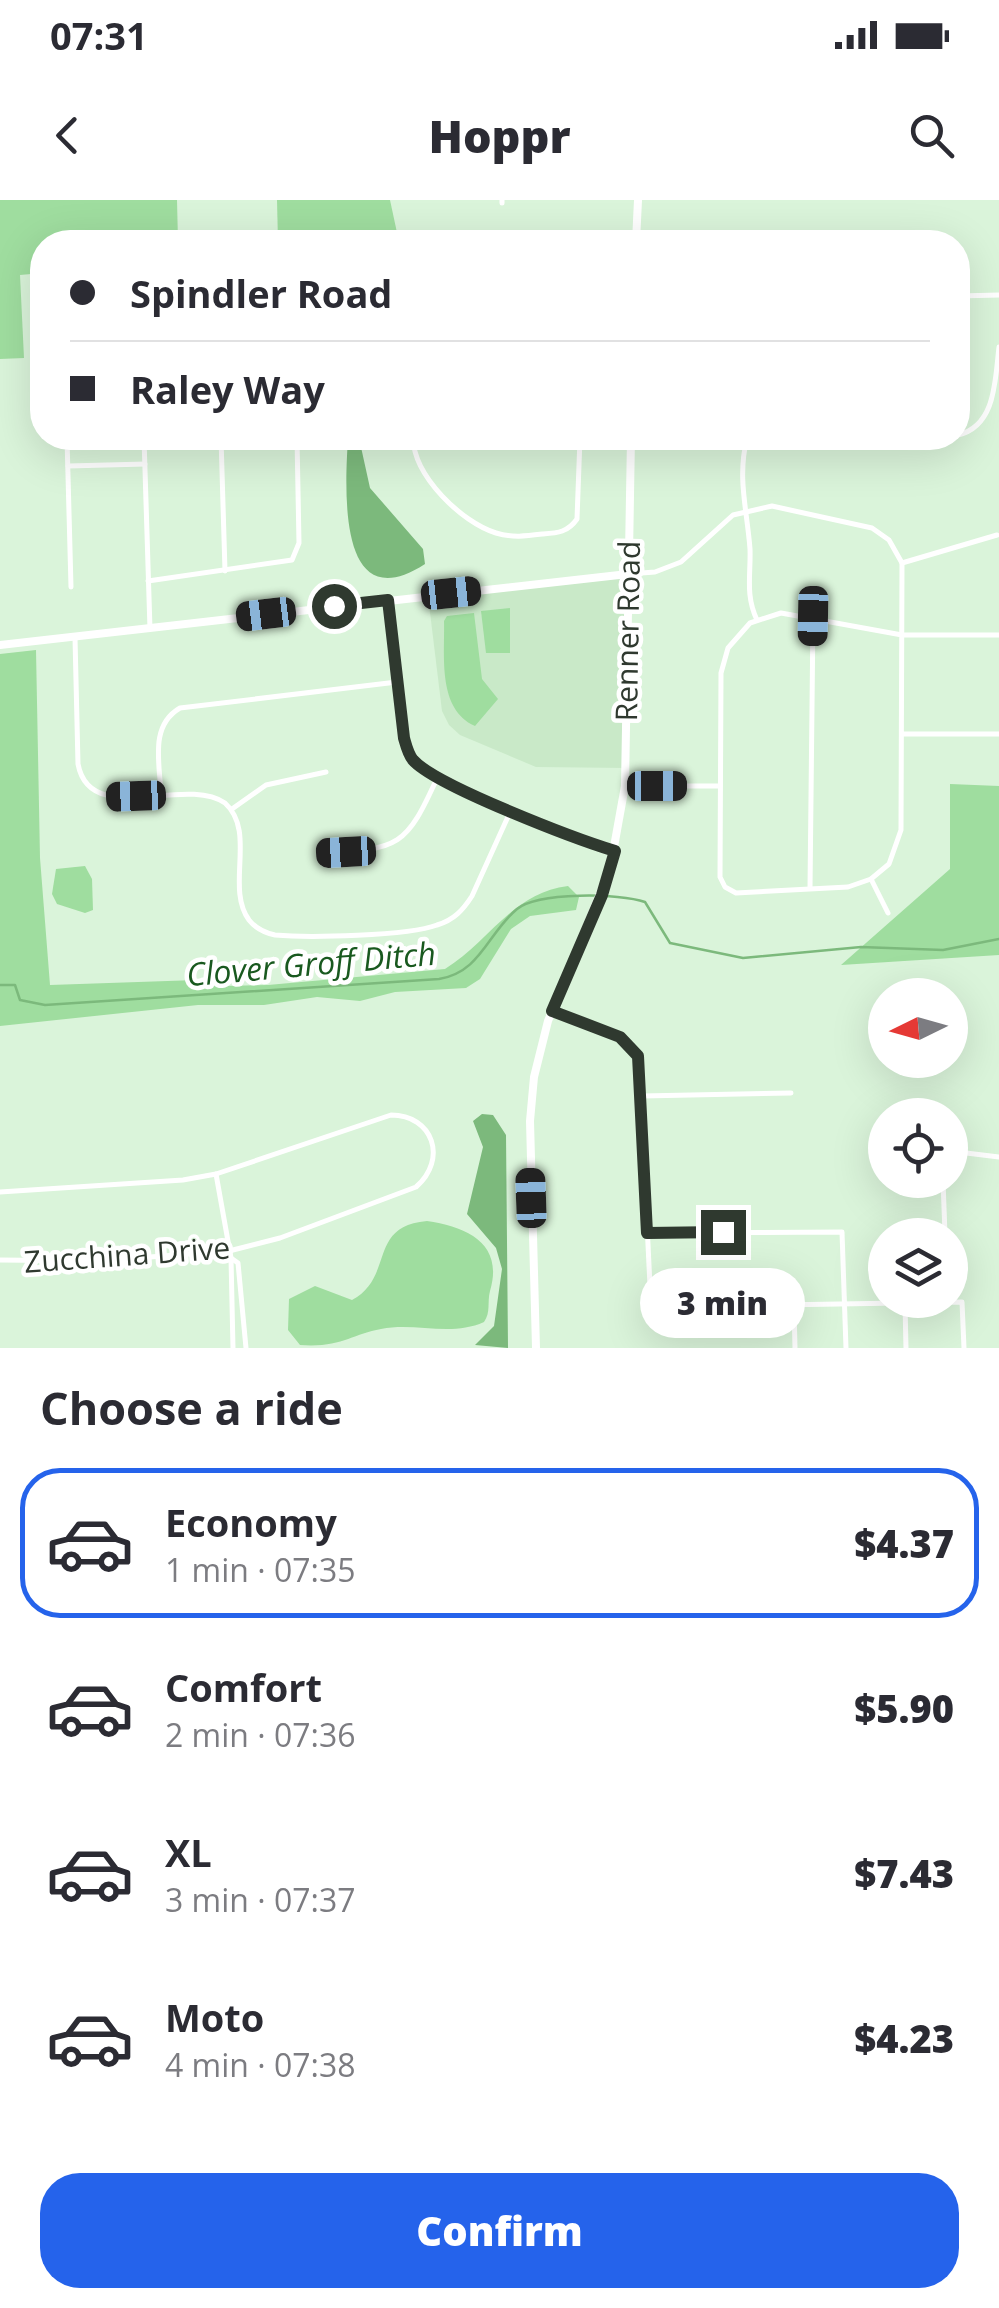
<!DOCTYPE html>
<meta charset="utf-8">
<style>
:root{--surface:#fff;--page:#f7f7f7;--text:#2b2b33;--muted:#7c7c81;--line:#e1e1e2;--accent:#2563eb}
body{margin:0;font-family:"Open Sans",sans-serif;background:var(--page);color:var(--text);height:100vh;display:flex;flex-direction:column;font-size:38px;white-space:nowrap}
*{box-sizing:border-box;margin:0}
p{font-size:32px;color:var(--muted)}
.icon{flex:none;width:55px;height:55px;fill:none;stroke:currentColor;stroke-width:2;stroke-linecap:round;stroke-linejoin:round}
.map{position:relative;height:1148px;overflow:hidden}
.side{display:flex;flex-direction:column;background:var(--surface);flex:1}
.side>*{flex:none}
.banner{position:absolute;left:30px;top:30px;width:940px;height:220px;border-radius:40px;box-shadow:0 10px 40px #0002;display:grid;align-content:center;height:220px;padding:0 40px;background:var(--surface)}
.needle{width:65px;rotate:265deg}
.fabs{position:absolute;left:868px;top:778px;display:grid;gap:20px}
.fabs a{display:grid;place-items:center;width:100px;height:100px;border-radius:50%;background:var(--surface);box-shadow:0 10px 40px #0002;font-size:50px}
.end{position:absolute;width:45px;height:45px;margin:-22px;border:12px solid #2f392f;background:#fff;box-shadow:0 0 0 5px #fff}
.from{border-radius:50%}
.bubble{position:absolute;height:70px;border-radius:35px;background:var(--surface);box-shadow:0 10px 40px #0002;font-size:32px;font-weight:800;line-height:70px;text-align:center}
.car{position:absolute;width:30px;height:60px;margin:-30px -15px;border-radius:12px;box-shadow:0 0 8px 2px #0007;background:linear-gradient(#222 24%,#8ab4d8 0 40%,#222 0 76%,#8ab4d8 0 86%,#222 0)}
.banner b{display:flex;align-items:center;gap:35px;height:95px;font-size:38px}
.banner b+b{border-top:2px solid var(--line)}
.banner i{width:25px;height:25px;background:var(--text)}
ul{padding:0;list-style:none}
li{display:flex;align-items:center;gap:30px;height:150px;margin:0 20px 15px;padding:0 20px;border:5px solid transparent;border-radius:40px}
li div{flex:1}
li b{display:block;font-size:38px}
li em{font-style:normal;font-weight:800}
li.current{border-color:var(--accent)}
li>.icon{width:90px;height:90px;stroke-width:1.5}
h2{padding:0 40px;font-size:45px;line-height:120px}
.action{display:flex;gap:20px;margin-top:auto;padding:20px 40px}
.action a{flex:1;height:115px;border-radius:40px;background:var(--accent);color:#fff;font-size:40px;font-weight:800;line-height:115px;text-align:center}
.status{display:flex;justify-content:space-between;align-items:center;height:70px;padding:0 50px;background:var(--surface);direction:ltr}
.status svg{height:28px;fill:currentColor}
header{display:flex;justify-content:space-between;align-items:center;height:130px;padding:0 40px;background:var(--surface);font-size:45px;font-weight:800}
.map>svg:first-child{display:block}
.built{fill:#c9e9c8}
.green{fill:#9fdd9f}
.water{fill:#7cb97c}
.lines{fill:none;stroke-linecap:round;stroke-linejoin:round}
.stream{stroke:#7cb97c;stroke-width:2.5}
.street{stroke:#fff;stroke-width:5}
.secondary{stroke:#fff;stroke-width:8}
.route{stroke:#2f392f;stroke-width:12}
.labels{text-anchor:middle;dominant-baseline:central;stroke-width:9;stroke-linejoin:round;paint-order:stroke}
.street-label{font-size:30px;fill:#2f392f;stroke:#fff}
.water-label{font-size:32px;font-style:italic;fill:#19591f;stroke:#fff}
</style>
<div class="status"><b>07:31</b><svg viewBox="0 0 49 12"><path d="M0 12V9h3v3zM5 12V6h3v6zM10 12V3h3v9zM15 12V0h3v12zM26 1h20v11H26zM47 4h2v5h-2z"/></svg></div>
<header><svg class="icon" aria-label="back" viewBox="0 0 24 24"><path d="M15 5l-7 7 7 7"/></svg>Hoppr<svg class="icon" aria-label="search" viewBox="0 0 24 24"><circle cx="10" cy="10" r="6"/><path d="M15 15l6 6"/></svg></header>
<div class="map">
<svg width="999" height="1148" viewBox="0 0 999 1148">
<rect width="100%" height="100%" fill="#daf4da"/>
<polygon class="built" points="628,374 626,568 536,567 460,535 449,525 442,511 428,396"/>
<g class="green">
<polygon points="0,0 177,0 178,42 42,42 42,73 20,75 24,158 0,159"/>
<polygon points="277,0 390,0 399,42 278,42"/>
<polygon points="510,408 510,453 486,453 481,411"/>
<path d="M474,413L482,479L498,499L475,526C437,509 445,456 444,421L447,416Z"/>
<path d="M36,450L40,658L50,785L197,780L224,786L268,785L445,769C489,742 512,693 568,686L579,697L576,710L530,716L511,729L480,779L466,788L395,792L360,801L317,797L264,805H198L0,826V454Z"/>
<polygon points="950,584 999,586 999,755 841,765 950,669"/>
<polygon points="85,666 92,679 93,710 85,713 57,704 52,694 56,669"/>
<path d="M427,1021C468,1027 504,1044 490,1091C487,1103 491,1112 484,1122C451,1137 415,1122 381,1129C352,1134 341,1148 300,1145L288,1130L289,1099L315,1086L352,1100C395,1077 367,1026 427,1021Z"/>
</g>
<g class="water">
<path d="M348,238H359L370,288L423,349L425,364C337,421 345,289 348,238Z"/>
<polygon points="482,914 493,915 506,935 508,1148 475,1145 494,1126 502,1069 496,1048 467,1014 483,947 473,921"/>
</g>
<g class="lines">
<path class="stream" d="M0,785H15L20,800L45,805L439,779C481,772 487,734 517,709C538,692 620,693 645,702L670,743L743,758L861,747L943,750L999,739"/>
<g class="street">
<polyline points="502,0 502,3"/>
<polyline points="958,96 999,95"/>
<path d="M958,235C996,226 995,180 999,147"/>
<polyline points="67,238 71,387"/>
<polyline points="144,238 150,429"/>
<polyline points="221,238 225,371"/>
<path d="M413,238C414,276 461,322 496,333C512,338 527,336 543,334C558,333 568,332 577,319L580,238"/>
<polyline points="499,238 503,245"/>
<path d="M747,238C737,278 747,309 750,349C751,374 745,395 757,420"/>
<polyline points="68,266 145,264"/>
<polyline points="902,363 997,335"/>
<polyline points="628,374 655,372 681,362 733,315 772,306 872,328 889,340 902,363 901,630 889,664 871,679 848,687 736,693 725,687 720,677 721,473 728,448 750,423 781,413 902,435 999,435"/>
<polyline points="148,381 292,360 299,343 297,238"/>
<path d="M388,400L404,538C406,545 408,554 413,559C435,586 575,638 612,650"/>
<path d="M75,438L78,564C90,628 184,575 225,603C257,632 225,687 249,720C256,729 265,733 275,735C308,738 408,736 437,725C454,720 463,710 472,696L511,610"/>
<polyline points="903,534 999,534"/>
<polyline points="625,586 720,586"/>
<path d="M161,595C160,564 149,526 180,508L397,482"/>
<polyline points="232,609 266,585 326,572"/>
<path d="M323,653C400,649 406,647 438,576"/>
<polyline points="871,679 888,713"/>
<polyline points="810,688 813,416"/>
<polyline points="553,811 620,837 639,856 651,1107 962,1102 964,1148"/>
<polyline points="642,896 791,893"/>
<polyline points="950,951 999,957"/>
<polyline points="216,974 231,1058 233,1148"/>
<polyline points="943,980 945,1035"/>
<path d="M0,992L183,980L216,974L391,915C433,915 448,959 416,987L280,1038L229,1051L97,1061L0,1060"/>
<polyline points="647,1033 842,1032 846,1148"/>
<polyline points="231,1058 238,1063 246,1148"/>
<polyline points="905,1104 906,1148"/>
<polyline points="794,1106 795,1148"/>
</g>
<g class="secondary">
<polyline points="636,42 638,0"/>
<polyline points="0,445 628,374"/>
<polyline points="536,1148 530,921 534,877 548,821 610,669 625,586 631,238"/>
</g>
</g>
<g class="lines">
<path class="route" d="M334,406L388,400L404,538C406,545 408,554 413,560C436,586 576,639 615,651L602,695L552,811L620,837L638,856L647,1033L723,1032"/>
</g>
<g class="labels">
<g class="street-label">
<text transform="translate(627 431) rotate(-89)">Renner Road</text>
<text transform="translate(127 1054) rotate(-4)">Zucchina Drive</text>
</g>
<g class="water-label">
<text transform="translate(311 763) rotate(-5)">Clover Groff Ditch</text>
</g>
</g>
</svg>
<div class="fabs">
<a><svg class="needle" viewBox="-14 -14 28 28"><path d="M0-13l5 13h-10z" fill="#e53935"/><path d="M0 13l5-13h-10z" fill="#7c7c81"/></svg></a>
<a><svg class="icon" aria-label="locate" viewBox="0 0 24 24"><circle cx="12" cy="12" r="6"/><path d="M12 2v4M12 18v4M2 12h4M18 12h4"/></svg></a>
<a><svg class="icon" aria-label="layers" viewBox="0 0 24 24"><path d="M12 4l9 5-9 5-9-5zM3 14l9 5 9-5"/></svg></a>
</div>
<i class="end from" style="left:334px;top:406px"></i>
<i class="end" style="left:723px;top:1032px"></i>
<div class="bubble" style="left:640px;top:1068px;width:165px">3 min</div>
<i class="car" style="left:451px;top:393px;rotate:84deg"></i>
<i class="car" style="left:266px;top:414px;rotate:263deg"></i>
<i class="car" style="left:813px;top:416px;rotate:181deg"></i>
<i class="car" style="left:657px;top:586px;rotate:90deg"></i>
<i class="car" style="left:136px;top:596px;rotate:268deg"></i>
<i class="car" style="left:346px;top:652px;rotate:267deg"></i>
<i class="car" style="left:531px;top:998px;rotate:358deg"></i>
<div class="banner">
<b><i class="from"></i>Spindler Road</b>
<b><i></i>Raley Way</b>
</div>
</div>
<section class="side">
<h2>Choose a ride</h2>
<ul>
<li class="current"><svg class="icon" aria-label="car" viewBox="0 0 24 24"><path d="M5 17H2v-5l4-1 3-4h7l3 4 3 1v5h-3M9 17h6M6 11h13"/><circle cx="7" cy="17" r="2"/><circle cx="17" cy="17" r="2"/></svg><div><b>Economy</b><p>1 min · 07:35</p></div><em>$4.37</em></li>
<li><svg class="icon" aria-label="car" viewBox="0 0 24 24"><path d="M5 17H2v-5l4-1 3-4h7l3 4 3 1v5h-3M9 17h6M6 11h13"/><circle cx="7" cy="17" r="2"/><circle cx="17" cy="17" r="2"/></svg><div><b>Comfort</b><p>2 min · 07:36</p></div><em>$5.90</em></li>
<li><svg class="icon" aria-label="car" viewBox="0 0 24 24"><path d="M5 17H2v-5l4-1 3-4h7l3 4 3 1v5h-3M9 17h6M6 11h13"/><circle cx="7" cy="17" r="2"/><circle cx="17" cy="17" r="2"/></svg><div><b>XL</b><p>3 min · 07:37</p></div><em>$7.43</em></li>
<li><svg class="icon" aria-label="car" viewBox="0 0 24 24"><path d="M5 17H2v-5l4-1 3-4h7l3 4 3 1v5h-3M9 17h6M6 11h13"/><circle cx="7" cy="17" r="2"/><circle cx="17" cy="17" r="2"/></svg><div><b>Moto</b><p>4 min · 07:38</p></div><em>$4.23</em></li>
</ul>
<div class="action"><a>Confirm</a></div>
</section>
